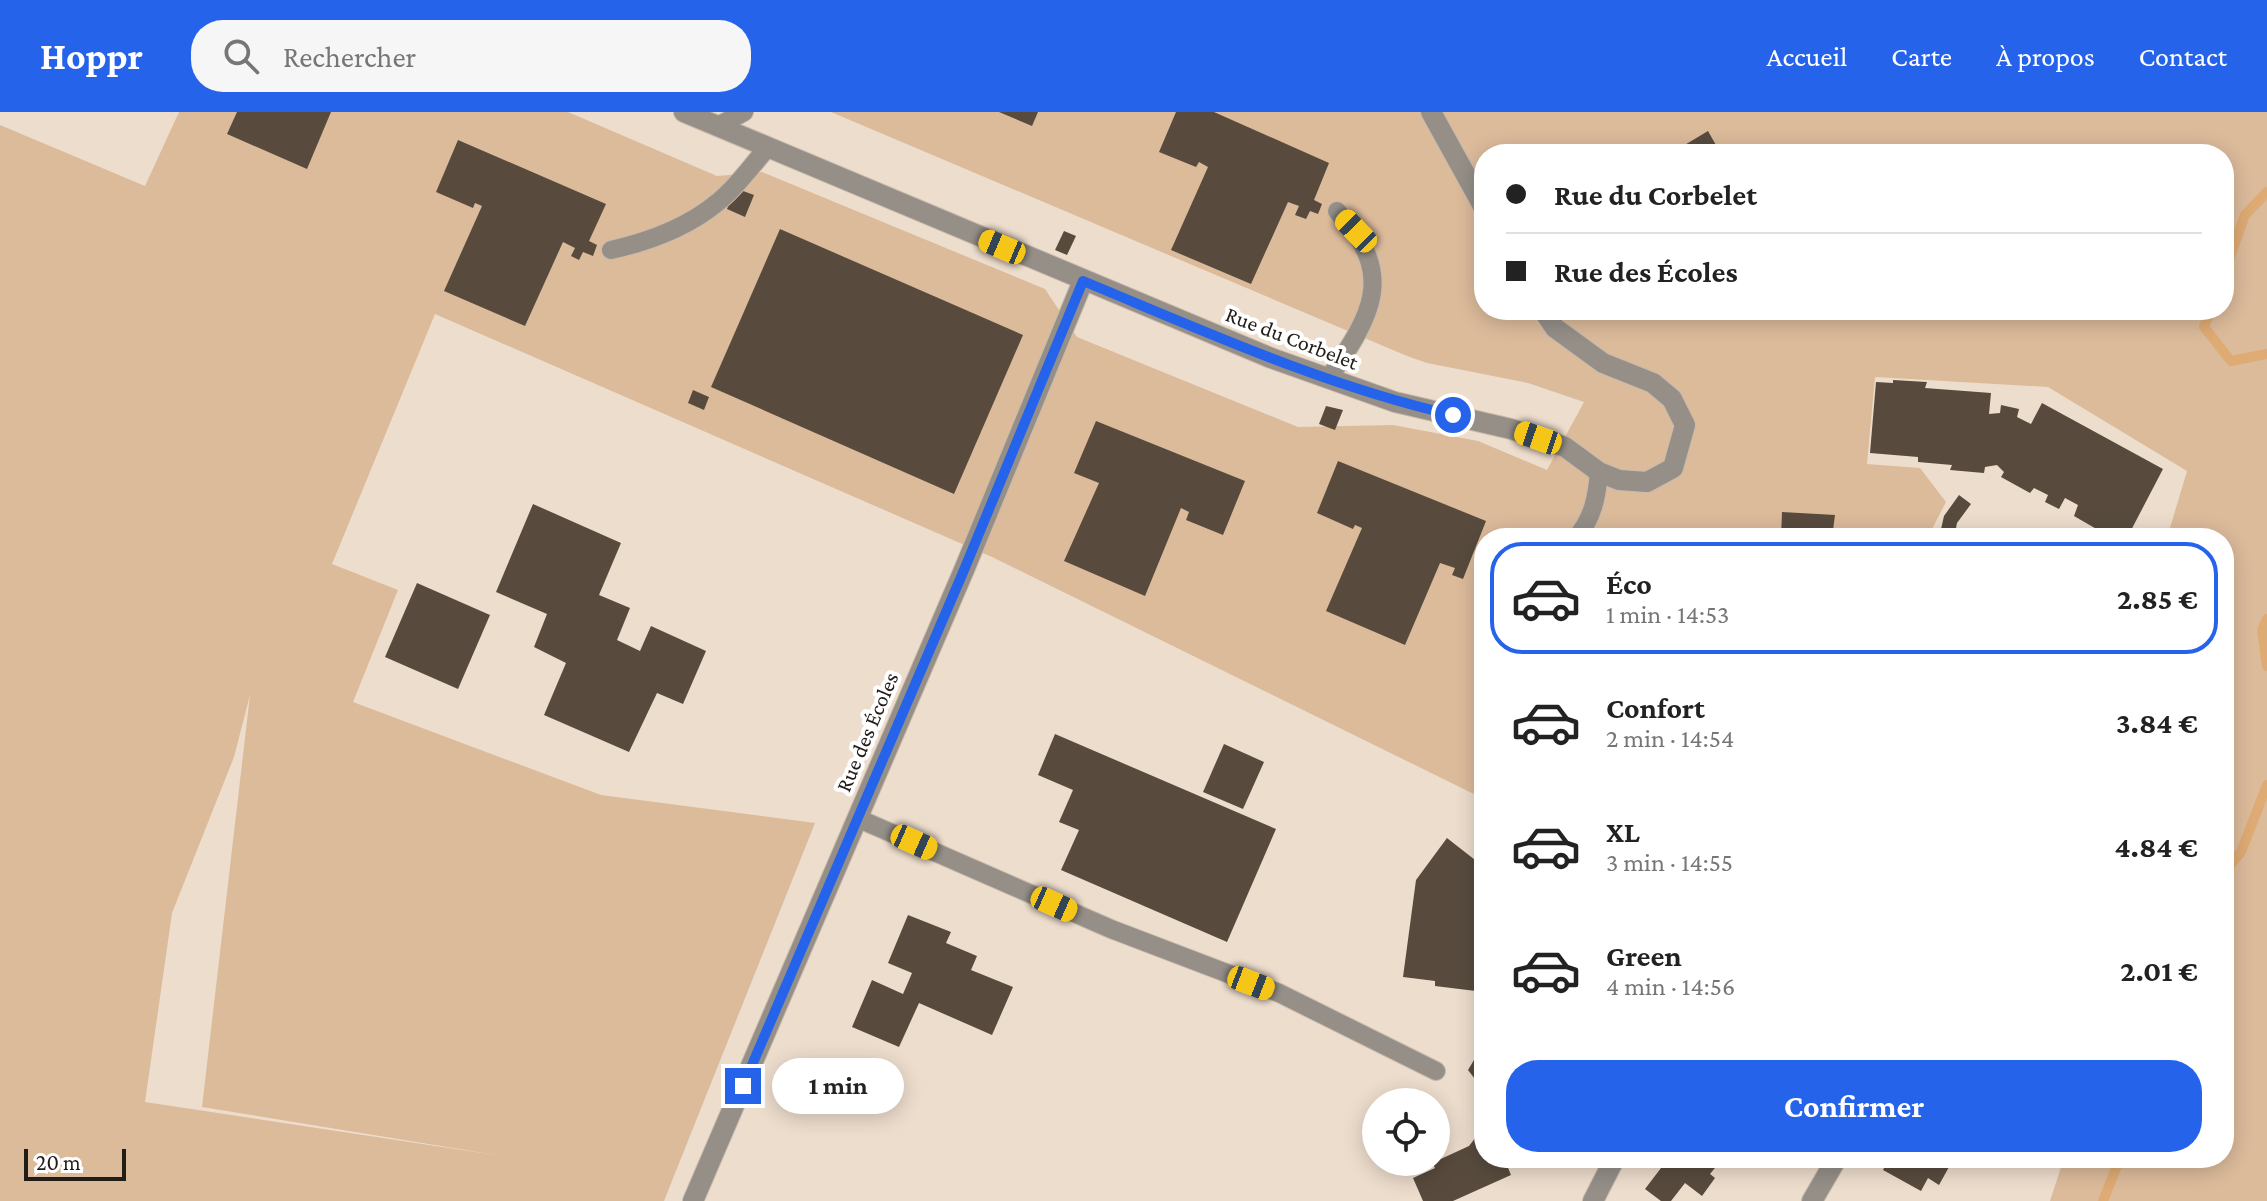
<!DOCTYPE html>
<html lang="fr">
<meta charset="utf-8">
<style>
:root{--surface:#fff;--page:#f6f6f6;--text:#222;--muted:#767676;--line:#e0e0e0;--accent:#2563eb}
body{margin:0;font-family:"Crimson Pro",serif;background:var(--page);color:var(--text);height:100vh;display:flex;flex-direction:column;font-size:30px;white-space:nowrap}
*{box-sizing:border-box;margin:0}
p{font-size:26px;color:var(--muted)}
.icon{flex:none;width:44px;height:44px;fill:none;stroke:currentColor;stroke-width:2;stroke-linecap:round;stroke-linejoin:round}
.map{position:relative;flex:1;overflow:hidden}
.side{position:absolute;left:1474px;top:416px;width:760px;height:640px;display:flex;flex-direction:column;background:var(--surface);border-radius:32px;box-shadow:0 4px 20px #0003}
.side>*{flex:none}
.banner{position:absolute;left:1474px;top:32px;width:760px;height:176px;border-radius:32px;box-shadow:0 4px 20px #0003;display:grid;align-content:center;height:176px;padding:0 32px;background:var(--surface)}
.fabs{position:absolute;left:1362px;top:976px;display:grid;gap:16px}
.fabs a{display:grid;place-items:center;width:88px;height:88px;border-radius:50%;background:var(--surface);box-shadow:0 4px 20px #0003;font-size:40px}
.scale{position:absolute;left:24px;bottom:20px;width:102px;box-sizing:border-box;padding-left:8px;border:4px solid #221c17;border-top:0;font-size:22px;line-height:28px;white-space:nowrap;color:#221c17;-webkit-text-stroke:6px #fff;paint-order:stroke}
.end{position:absolute;width:36px;height:36px;margin:-18px;border:10px solid #2563eb;background:#fff;box-shadow:0 0 0 4px #fff}
.from{border-radius:50%}
.bubble{position:absolute;height:56px;border-radius:28px;background:var(--surface);box-shadow:0 4px 20px #0003;font-size:26px;font-weight:700;line-height:56px;text-align:center}
.car{position:absolute;width:24px;height:48px;margin:-24px -12px;border-radius:10px;box-shadow:0 0 6px 2px #0007;background:linear-gradient(#f5c518 24%,#345 0 40%,#f5c518 0 76%,#345 0 86%,#f5c518 0)}
.banner b{display:flex;align-items:center;gap:28px;height:76px;font-size:30px}
.banner b+b{border-top:2px solid var(--line)}
.banner i{width:20px;height:20px;background:var(--text)}
ul{padding:14px 0 0;list-style:none}
li{display:flex;align-items:center;gap:24px;height:112px;margin:0 16px 12px;padding:0 16px;border:4px solid transparent;border-radius:32px}
li div{flex:1}
li b{display:block;font-size:30px}
li em{font-style:normal;font-weight:700}
li.selected{border-color:var(--accent)}
li>.icon{width:72px;height:72px;stroke-width:1.5}
.button{display:flex;gap:16px;margin-top:auto;padding:16px 32px}
.button a{flex:1;height:92px;border-radius:32px;background:var(--accent);color:#fff;font-size:32px;font-weight:700;line-height:92px;text-align:center}
header{display:flex;align-items:center;gap:48px;box-sizing:border-box;height:112px;padding:0 40px;background:var(--accent);color:#fff}
header strong{font-size:38px}
nav{display:flex;gap:44px;margin-inline-start:auto;font-size:28px}
.search{width:560px;height:72px;background:var(--page);display:flex;align-items:center;gap:20px;box-sizing:border-box;padding:0 28px;border-radius:32px;color:var(--muted);font-size:30px}
.map>svg:first-child{display:block}
.green{fill:#dcbb9b;fill-rule:evenodd}
.lines{fill:none;stroke-linecap:round;stroke-linejoin:round}
.stream{stroke:#dfab74;stroke-width:10}
.building{fill:#584b3e}
.lane-casing{stroke:#c8baac;stroke-width:20}
.street-casing{stroke:#c8baac;stroke-width:22}
.lane{stroke:#958f88;stroke-width:18}
.street{stroke:#958f88;stroke-width:20}
.route{stroke:#2563eb;stroke-width:10}
.labels{text-anchor:middle;dominant-baseline:central;stroke-width:8;stroke-linejoin:round;paint-order:stroke}
.street-label{font-size:22px;fill:#221c17;stroke:#fff}
</style>
<header>
<strong>Hoppr</strong>
<div class="search"><svg class="icon" aria-label="search" viewBox="0 0 24 24"><circle cx="10" cy="10" r="6"/><path d="M15 15l6 6"/></svg>Rechercher</div>
<nav><a>Accueil</a><a>Carte</a><a>À propos</a><a>Contact</a></nav>
</header>
<div class="map">
<svg width="2267" height="1089" viewBox="0 0 2267 1089">
<rect width="100%" height="100%" fill="#edddcd"/>
<path class="green" d="M179,0H568L717,64L762,60L1045,177L1077,225L1298,315L1393,313L1478,329L1547,358L1584,290L1528,271L1427,251L1407,244L831,0H2267V1089H2050L2064,1046H2224V426H2167L2187,359L2048,275L1875,265L1867,352L1920,356L1946,390L1932,417L1933,426H1484V687L992,445L435,202L332,452L398,478L353,590L601,683L815,711L664,1089H0V13L145,74ZM1484,42H2224V198H1484ZM250,583L202,995L502,1044L145,990L172,801L234,645Z"/>
<g class="lines">
<g class="stream">
<polyline points="2224,161 2245,103 2267,80"/>
<polyline points="2211,198 2204,215 2231,249 2267,242"/>
<polyline points="2267,507 2262,518 2267,554"/>
<polyline points="2224,760 2241,740 2267,673"/>
<polyline points="2103,1089 2120,1046"/>
</g>
</g>
<g class="building">
<polygon points="237,0 331,0 307,57 227,22"/>
<polygon points="999,0 1038,0 1032,14"/>
<polygon points="1176,0 1214,0 1329,51 1314,88 1322,92 1318,102 1310,99 1306,107 1295,103 1299,94 1288,90 1251,172 1171,138 1208,55 1199,50 1196,55 1159,40"/>
<polygon points="1708,19 1721,42 1668,42 1678,37"/>
<polygon points="458,28 606,92 589,129 597,133 593,144 583,140 579,148 571,144 575,136 563,130 525,214 444,179 482,94 475,91 473,96 436,80"/>
<polygon points="735,76 754,83 745,105 727,97"/>
<polygon points="780,117 1023,223 954,382 711,275"/>
<polygon points="1064,119 1076,124 1067,143 1055,138"/>
<polygon points="1893,268 1927,270 1925,276 1991,281 1989,302 2000,301 2001,293 2019,297 2017,305 2031,312 2042,291 2163,357 2127,426 2112,426 2074,404 2078,393 2065,386 2059,397 2045,390 2048,383 2034,376 2030,381 2001,365 2004,360 1997,353 1985,355 1984,361 1950,358 1952,353 1918,350 1918,345 1870,341 1876,270 1893,271"/>
<polygon points="693,278 709,285 704,298 688,291"/>
<polygon points="1326,294 1343,298 1335,318 1319,312"/>
<polygon points="1096,309 1245,369 1223,423 1186,408 1189,400 1181,396 1145,484 1064,449 1099,371 1074,361"/>
<polygon points="1338,349 1486,409 1463,467 1452,463 1455,456 1440,451 1405,533 1326,499 1362,416 1355,413 1353,417 1317,401"/>
<polygon points="1959,383 1971,392 1957,411 1954,426 1939,426 1944,404"/>
<polygon points="533,392 621,431 599,483 630,496 617,528 640,539 651,514 706,539 683,592 657,581 629,640 544,603 566,551 534,535 547,502 496,480"/>
<polygon points="1782,400 1835,403 1832,426 1781,426"/>
<polygon points="417,471 490,503 458,577 385,545"/>
<polygon points="1055,622 1276,717 1227,830 1061,758 1079,718 1059,710 1073,678 1038,663"/>
<polygon points="1224,632 1264,650 1243,697 1203,680"/>
<polygon points="1447,726 1484,755 1484,880 1435,874 1435,869 1403,865 1416,768"/>
<polygon points="908,803 951,820 946,831 977,844 971,858 1013,875 992,923 919,891 899,935 852,915 872,868 903,882 912,861 888,851"/>
<polygon points="1484,940 1484,966 1478,971 1468,958 1474,948"/>
<polygon points="1476,1025 1484,1031 1484,1046 1504,1046 1511,1063 1453,1089 1423,1089 1413,1066 1435,1056 1432,1051 1469,1034"/>
<polygon points="1660,1046 1723,1046 1710,1062 1715,1066 1702,1084 1685,1071 1671,1089 1661,1089 1645,1077 1661,1056 1655,1052"/>
<polygon points="1889,1046 1954,1046 1939,1073 1928,1066 1921,1079 1883,1058"/>
</g>
<g class="lines">
<g class="lane-casing">
<g id="lane">
<polyline points="718,14 744,0"/>
<path d="M611,138C647,130 688,115 718,90C737,75 752,53 768,35"/>
<path d="M1329,266C1372,202 1397,163 1337,99"/>
<path d="M1576,426C1593,406 1597,385 1599,360"/>
<polyline points="857,706 1111,817 1279,881 1436,959"/>
</g>
</g>
<g class="street-casing">
<g id="street">
<polyline points="684,0 1271,246 1395,290 1511,317 1565,335 1599,360 1619,368 1647,370 1673,356 1685,313 1672,287 1653,271 1603,251 1555,216 1543,198"/>
<polyline points="1431,0 1484,96"/>
<polyline points="693,1089 964,458 1083,169"/>
<polyline points="1593,1089 1615,1046"/>
<polyline points="1812,1089 1837,1046"/>
</g>
</g>
<use href="#lane" class="lane"/>
<use href="#street" class="street"/>
</g>
<g class="lines">
<path class="route" d="M743,974L964,458L1083,169C1204,219 1325,274 1453,303"/>
</g>
<g class="labels">
<g class="street-label">
<text transform="translate(1292 226) rotate(21)">Rue du Corbelet</text>
<text transform="translate(867 620) rotate(-67)">Rue des Écoles</text>
</g>
</g>
</svg>
<div class="fabs">
<a><svg class="icon" aria-label="locate" viewBox="0 0 24 24"><circle cx="12" cy="12" r="6"/><path d="M12 2v4M12 18v4M2 12h4M18 12h4"/></svg></a>
</div>
<div class="scale">20 m</div>
<i class="end from" style="left:1453px;top:303px"></i>
<i class="end" style="left:743px;top:974px"></i>
<div class="bubble" style="left:772px;top:946px;width:132px">1 min</div>
<i class="car" style="left:1356px;top:119px;rotate:316deg"></i>
<i class="car" style="left:1002px;top:135px;rotate:293deg"></i>
<i class="car" style="left:1538px;top:326px;rotate:289deg"></i>
<i class="car" style="left:914px;top:730px;rotate:114deg"></i>
<i class="car" style="left:1054px;top:792px;rotate:114deg"></i>
<i class="car" style="left:1251px;top:871px;rotate:111deg"></i>
<div class="banner">
<b><i class="from"></i>Rue du Corbelet</b>
<b><i></i>Rue des Écoles</b>
</div>
<section class="side">
<ul>
<li class="selected"><svg class="icon" aria-label="car" viewBox="0 0 24 24"><path d="M5 17H2v-5l4-1 3-4h7l3 4 3 1v5h-3M9 17h6M6 11h13"/><circle cx="7" cy="17" r="2"/><circle cx="17" cy="17" r="2"/></svg><div><b>Éco</b><p>1 min · 14:53</p></div><em>2.85 €</em></li>
<li><svg class="icon" aria-label="car" viewBox="0 0 24 24"><path d="M5 17H2v-5l4-1 3-4h7l3 4 3 1v5h-3M9 17h6M6 11h13"/><circle cx="7" cy="17" r="2"/><circle cx="17" cy="17" r="2"/></svg><div><b>Confort</b><p>2 min · 14:54</p></div><em>3.84 €</em></li>
<li><svg class="icon" aria-label="car" viewBox="0 0 24 24"><path d="M5 17H2v-5l4-1 3-4h7l3 4 3 1v5h-3M9 17h6M6 11h13"/><circle cx="7" cy="17" r="2"/><circle cx="17" cy="17" r="2"/></svg><div><b>XL</b><p>3 min · 14:55</p></div><em>4.84 €</em></li>
<li><svg class="icon" aria-label="car" viewBox="0 0 24 24"><path d="M5 17H2v-5l4-1 3-4h7l3 4 3 1v5h-3M9 17h6M6 11h13"/><circle cx="7" cy="17" r="2"/><circle cx="17" cy="17" r="2"/></svg><div><b>Green</b><p>4 min · 14:56</p></div><em>2.01 €</em></li>
</ul>
<div class="button"><a>Confirmer</a></div>
</section>
</div>
